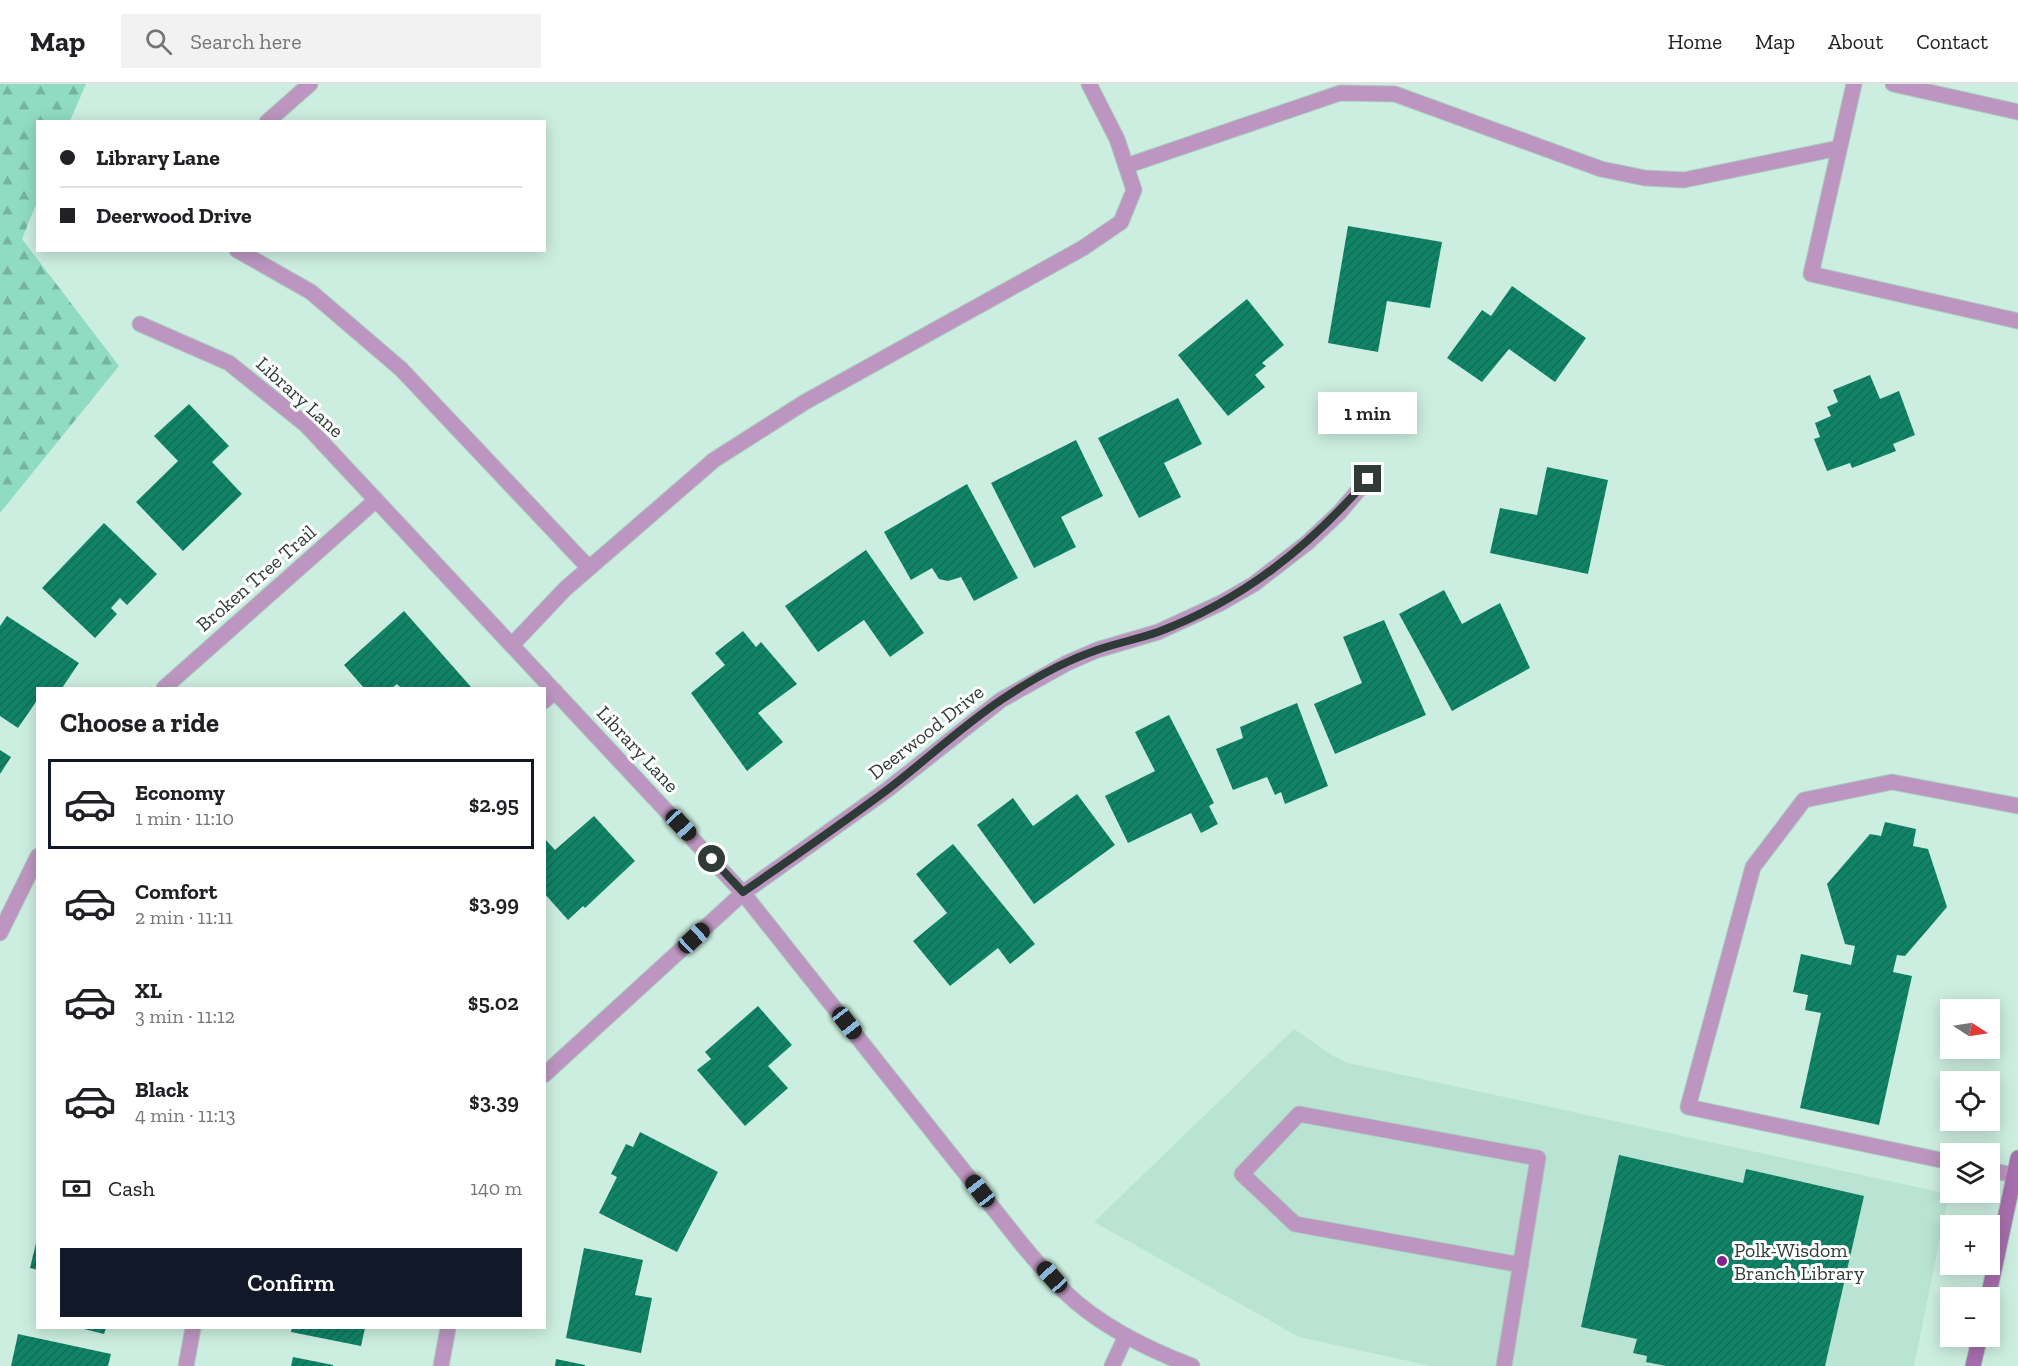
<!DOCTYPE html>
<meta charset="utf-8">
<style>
:root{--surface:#fff;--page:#f2f2f2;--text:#202124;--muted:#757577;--line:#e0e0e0;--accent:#111827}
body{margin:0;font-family:"Zilla Slab",serif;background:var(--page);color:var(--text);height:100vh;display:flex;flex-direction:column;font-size:22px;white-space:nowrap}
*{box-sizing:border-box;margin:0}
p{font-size:20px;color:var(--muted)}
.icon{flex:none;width:33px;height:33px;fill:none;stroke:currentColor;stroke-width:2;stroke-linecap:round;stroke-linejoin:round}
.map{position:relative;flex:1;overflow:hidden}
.drawer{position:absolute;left:36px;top:603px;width:510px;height:642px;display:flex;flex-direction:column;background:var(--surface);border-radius:0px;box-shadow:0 3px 15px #0003}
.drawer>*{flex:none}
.hud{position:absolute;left:36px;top:36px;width:510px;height:132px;border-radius:0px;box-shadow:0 3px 15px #0003;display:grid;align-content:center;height:132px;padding:0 24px;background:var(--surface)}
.needle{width:39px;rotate:102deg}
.tools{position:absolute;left:1940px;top:915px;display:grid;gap:12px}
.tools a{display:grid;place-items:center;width:60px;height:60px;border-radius:0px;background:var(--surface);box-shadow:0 3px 15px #0003;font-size:30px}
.end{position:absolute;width:27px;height:27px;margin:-14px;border:8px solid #2e3b36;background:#fff;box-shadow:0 0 0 3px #fff}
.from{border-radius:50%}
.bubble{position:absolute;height:42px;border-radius:0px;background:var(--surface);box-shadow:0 3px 15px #0003;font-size:20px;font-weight:600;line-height:42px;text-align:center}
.car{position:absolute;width:18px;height:36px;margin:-18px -9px;border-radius:8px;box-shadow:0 0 4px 2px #0007;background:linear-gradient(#222 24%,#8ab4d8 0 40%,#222 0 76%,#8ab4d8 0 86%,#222 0)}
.hud b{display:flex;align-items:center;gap:21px;height:57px;font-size:22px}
.hud b+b{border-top:2px solid var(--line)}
.hud i{width:15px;height:15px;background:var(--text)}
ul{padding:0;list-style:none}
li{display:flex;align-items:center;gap:18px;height:90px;margin:0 12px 9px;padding:0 12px;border:3px solid transparent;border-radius:0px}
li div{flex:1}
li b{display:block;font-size:22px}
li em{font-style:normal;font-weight:600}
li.active{border-color:var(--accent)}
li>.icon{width:54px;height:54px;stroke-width:1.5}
h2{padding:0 24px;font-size:27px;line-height:72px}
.pay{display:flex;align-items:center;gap:15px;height:66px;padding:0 24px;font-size:22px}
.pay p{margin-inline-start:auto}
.button{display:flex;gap:12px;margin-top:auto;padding:12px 24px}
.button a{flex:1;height:69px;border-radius:0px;background:var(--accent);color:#fff;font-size:24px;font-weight:600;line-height:69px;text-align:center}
header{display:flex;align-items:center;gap:36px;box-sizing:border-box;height:84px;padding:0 30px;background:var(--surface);border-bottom:2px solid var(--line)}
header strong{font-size:28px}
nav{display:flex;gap:33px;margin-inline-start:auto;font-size:21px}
.search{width:420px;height:54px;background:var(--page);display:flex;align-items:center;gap:15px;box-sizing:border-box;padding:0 21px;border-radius:0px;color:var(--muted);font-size:22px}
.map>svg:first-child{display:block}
.built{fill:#b9e3d3}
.forest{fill:url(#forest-firs)}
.building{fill:url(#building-hatch)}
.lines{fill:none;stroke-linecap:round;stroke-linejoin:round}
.service-casing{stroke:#accabe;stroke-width:17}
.minor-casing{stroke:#accabe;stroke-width:17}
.secondary-casing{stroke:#accabe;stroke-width:17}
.service{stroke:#bc96c0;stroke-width:15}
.minor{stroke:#bc96c0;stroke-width:15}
.secondary{stroke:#a76ead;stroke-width:15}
.route{stroke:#2e3b36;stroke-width:8}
.poi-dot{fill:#83238e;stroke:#fff;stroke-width:2}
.labels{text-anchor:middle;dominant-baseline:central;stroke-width:6;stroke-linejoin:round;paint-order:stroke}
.street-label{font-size:20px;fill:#2e3b36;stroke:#fff}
.poi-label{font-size:20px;fill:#2e3b36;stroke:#fff;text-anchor:start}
</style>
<header>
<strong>Map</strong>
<div class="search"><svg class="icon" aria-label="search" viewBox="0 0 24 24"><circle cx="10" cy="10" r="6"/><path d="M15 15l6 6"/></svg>Search here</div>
<nav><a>Home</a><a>Map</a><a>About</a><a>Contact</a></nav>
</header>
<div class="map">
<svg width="2018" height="1282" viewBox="0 0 2018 1282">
<defs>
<pattern id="forest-firs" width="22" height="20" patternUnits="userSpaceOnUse" patternTransform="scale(1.5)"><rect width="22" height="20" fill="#90dcc2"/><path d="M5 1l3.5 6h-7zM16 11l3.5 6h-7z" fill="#76b49e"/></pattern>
<pattern id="building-hatch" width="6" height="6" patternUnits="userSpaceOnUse" patternTransform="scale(1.5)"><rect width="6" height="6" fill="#118467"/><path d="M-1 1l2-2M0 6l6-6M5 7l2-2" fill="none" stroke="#106d56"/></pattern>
</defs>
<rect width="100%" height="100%" fill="#cceee0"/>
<polygon class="built" points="1294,945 1333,972 1348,979 1949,1110 1914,1282 1431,1282 1299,1253 1094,1138"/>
<polygon class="forest" points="0,0 86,0 70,37 38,38 37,118 22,155 119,282 0,429"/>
<g class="building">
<polygon points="1348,142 1442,158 1430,224 1387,217 1378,268 1328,259"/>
<polygon points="1512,202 1586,254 1555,298 1509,265 1482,298 1447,274 1482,226 1491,232"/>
<polygon points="1247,215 1284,261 1262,279 1266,282 1255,291 1265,303 1228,332 1178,271"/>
<polygon points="1870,291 1880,315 1899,307 1915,351 1893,360 1896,367 1852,384 1850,379 1827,387 1814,355 1820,353 1815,339 1831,332 1827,323 1838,318 1833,306"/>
<polygon points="1178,314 1202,360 1164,379 1181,413 1139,434 1098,354"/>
<polygon points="189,320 229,362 212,378 242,410 183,467 136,418 178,377 154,352"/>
<polygon points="1076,356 1103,412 1061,433 1076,463 1034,484 991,399"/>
<polygon points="1547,383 1608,396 1588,490 1490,469 1500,424 1537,431"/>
<polygon points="967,400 1018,494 974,517 961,493 948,497 939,495 932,484 911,496 884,448"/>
<polygon points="104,439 157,490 127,521 120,514 111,524 117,530 95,554 42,504"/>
<polygon points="866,466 924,549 890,573 864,536 818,568 785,522"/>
<polygon points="1444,506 1462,540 1500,519 1530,584 1452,627 1399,530"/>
<polygon points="404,527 471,603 470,604 401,604 397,600 392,604 364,604 344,581"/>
<polygon points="7,532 79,579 62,604 38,604 38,615 18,644 0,632 0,542"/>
<polygon points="1384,536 1426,631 1335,670 1314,620 1362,599 1343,553"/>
<polygon points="743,547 756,563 761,558 797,600 758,629 783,658 747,687 691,609 725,581 715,569"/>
<polygon points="1297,619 1328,702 1285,720 1281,708 1275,711 1267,693 1233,706 1216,665 1243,654 1240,643"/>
<polygon points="1169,631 1214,719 1209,722 1218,740 1201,749 1191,729 1128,759 1105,712 1155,687 1135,648"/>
<polygon points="0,666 11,673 0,690"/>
<polygon points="1077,710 1115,761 1034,820 977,741 1013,714 1033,742"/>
<polygon points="594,732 635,777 585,824 583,822 568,836 544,809 544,754 555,766"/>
<polygon points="1885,738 1916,745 1913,762 1928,765 1947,823 1905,872 1897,871 1893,888 1912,892 1879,1041 1800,1024 1821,929 1805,926 1808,911 1793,908 1801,870 1851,881 1855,862 1845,860 1827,800 1870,750 1881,752"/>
<polygon points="953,760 1035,860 1010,880 998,864 950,902 913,857 947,829 916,790"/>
<polygon points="758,922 792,961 768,982 788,1004 745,1042 697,986 711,975 705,968"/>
<polygon points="640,1048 718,1088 677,1168 599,1129 617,1093 611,1090 626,1060 633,1063"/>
<polygon points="1619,1071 1743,1099 1746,1085 1864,1112 1825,1282 1666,1282 1646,1278 1647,1272 1633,1269 1637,1255 1581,1243"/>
<polygon points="37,1155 38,1155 38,1186 30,1184"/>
<polygon points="584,1164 643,1176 635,1211 652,1214 641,1269 566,1254"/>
<polygon points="80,1244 106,1244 104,1250"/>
<polygon points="292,1244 365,1244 361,1262 291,1248"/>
<polygon points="18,1250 111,1270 108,1282 11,1282"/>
<polygon points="293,1273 333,1281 333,1282 291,1282"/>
<polygon points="556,1275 585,1281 585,1282 555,1282"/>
</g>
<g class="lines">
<g class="service-casing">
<g id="service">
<polyline points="1854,0 1811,190 2018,237"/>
<polyline points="1893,0 2018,28"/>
<polyline points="267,38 310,0"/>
<polyline points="1126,82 1340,9 1395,10 1601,85 1645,94 1684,96 1839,64"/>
<polyline points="237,166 311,208 401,285 589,484"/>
<polyline points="512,561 565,505 714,376 805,318 1083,164 1121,138 1134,106 1117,55 1089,0"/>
<polyline points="544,617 555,607"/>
<polyline points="1950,1078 1688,1023 1753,783 1804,716 1892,698 2018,722"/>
<polyline points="1989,1086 2014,1091"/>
<polyline points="186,1282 193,1244"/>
<polyline points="1112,1282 1126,1252"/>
<polyline points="1504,1282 1538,1074 1299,1030 1242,1090 1295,1140 1521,1181"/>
</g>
</g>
<g class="minor-casing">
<g id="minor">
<path d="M140,240L229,279L306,341L743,809L1024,1163C1037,1178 1050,1194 1065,1208C1100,1242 1147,1265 1192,1282"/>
<polyline points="164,604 376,416"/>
<polyline points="0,849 38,772"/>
<polyline points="544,991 743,809 887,706 1001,616 1067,579 1097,566 1158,548 1221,519 1254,500 1307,459 1339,429 1368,395"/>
<polyline points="441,1282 448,1244"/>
</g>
</g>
<g class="secondary-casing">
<g id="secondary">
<polyline points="1988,1214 2018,1074"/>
<polyline points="1973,1282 1980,1252"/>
</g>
</g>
<use href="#service" class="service"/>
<use href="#minor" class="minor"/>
<use href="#secondary" class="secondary"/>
</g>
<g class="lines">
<path class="route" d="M712,775L743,808C791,775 840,741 887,706C925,677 961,643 1001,616C1029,597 1065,577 1097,566C1117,559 1138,555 1158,548C1243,516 1309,463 1368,395"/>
</g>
<circle class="poi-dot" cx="1722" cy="1177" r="6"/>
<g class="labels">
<g class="street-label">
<text transform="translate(300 313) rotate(42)">Library Lane</text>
<text transform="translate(256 494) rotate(-41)">Broken Tree Trail</text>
<text transform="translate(926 648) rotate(-38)">Deerwood Drive</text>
<text transform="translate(638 665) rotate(47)">Library Lane</text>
</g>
<g class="poi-label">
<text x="1734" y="1166">Polk-Wisdom<tspan x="1734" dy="23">Branch Library</tspan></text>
</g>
</g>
</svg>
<div class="tools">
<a><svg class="needle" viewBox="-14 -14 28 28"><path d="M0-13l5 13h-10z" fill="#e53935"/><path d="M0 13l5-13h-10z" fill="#757577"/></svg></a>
<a><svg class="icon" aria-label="locate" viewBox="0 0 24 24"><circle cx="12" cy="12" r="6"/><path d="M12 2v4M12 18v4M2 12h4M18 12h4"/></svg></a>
<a><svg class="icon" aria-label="layers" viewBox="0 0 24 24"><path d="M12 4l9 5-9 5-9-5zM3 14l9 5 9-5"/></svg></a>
<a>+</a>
<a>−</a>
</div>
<i class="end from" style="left:712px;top:775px"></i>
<i class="end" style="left:1368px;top:395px"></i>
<div class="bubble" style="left:1318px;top:308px;width:99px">1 min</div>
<i class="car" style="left:681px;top:741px;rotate:137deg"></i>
<i class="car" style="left:694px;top:854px;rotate:47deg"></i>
<i class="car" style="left:847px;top:939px;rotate:142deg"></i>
<i class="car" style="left:980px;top:1107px;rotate:322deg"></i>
<i class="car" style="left:1052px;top:1193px;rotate:318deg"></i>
<div class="hud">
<b><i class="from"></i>Library Lane</b>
<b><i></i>Deerwood Drive</b>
</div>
<section class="drawer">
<h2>Choose a ride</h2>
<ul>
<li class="active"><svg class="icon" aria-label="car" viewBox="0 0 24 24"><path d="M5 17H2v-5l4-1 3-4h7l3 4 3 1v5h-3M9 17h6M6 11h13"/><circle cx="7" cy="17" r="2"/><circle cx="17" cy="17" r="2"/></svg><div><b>Economy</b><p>1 min · 11:10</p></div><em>$2.95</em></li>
<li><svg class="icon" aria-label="car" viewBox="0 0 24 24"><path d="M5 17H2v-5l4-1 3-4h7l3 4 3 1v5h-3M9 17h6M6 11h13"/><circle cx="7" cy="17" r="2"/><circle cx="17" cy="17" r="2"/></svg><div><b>Comfort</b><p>2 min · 11:11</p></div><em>$3.99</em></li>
<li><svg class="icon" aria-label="car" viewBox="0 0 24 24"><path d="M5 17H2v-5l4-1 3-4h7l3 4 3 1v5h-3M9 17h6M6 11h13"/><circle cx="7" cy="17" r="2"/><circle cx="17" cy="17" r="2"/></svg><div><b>XL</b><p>3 min · 11:12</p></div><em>$5.02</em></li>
<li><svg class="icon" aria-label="car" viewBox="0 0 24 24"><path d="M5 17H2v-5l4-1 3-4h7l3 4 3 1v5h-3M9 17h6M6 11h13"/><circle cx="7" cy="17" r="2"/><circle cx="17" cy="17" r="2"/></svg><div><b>Black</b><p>4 min · 11:13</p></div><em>$3.39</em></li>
</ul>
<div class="pay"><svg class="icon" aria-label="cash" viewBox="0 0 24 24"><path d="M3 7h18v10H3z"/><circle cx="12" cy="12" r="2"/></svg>Cash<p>140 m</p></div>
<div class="button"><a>Confirm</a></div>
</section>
</div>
